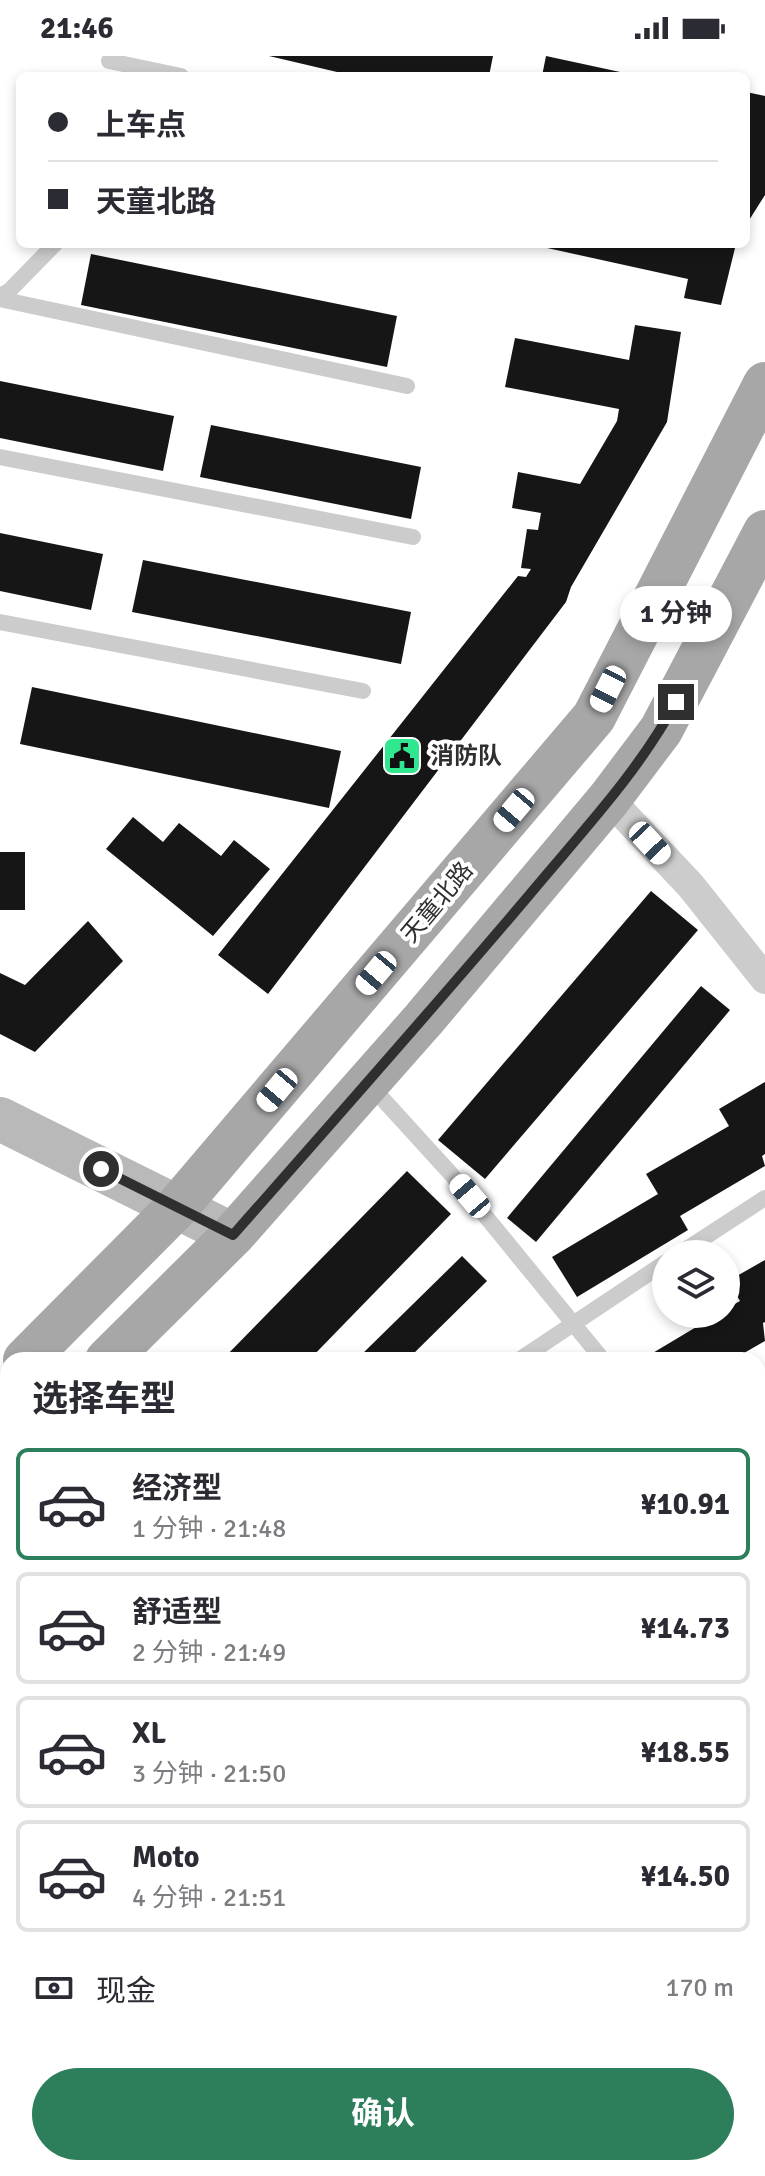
<!DOCTYPE html>
<html lang="zh">
<meta charset="utf-8">
<style>
:root{--surface:#fff;--page:#f7f7f7;--text:#2b2b33;--muted:#7c7c81;--line:#e1e1e2;--accent:#2d7f5c}
body{margin:0;font-family:Signika,"Noto Sans SC",sans-serif;background:var(--page);color:var(--text);height:100vh;display:flex;flex-direction:column;font-size:30px;white-space:nowrap}
*{box-sizing:border-box;margin:0}
p{font-size:26px;color:var(--muted)}
.icon{flex:none;width:44px;height:44px;fill:none;stroke:currentColor;stroke-width:2;stroke-linecap:round;stroke-linejoin:round}
.map{position:relative;flex:1;overflow:hidden}
.side{position:absolute;left:0px;top:1296px;width:766px;height:824px;display:flex;flex-direction:column;background:var(--surface);border-radius:24px 24px 0 0;box-shadow:0 4px 12px #0003}
.side>*{flex:none}
.banner{position:absolute;left:16px;top:16px;width:734px;height:176px;border-radius:12px;box-shadow:0 4px 12px #0003;display:grid;align-content:center;height:176px;padding:0 32px;background:var(--surface)}
.controls{position:absolute;left:652px;top:1184px;display:grid;gap:16px}
.controls a{display:grid;place-items:center;width:88px;height:88px;border-radius:50%;background:var(--surface);box-shadow:0 4px 12px #0003;font-size:40px}
.end{position:absolute;width:36px;height:36px;margin:-18px;border:10px solid #2f2f2f;background:#fff;box-shadow:0 0 0 4px #fff}
.from{border-radius:50%}
.bubble{position:absolute;height:56px;border-radius:28px;background:var(--surface);box-shadow:0 4px 12px #0003;font-size:26px;font-weight:700;line-height:56px;text-align:center}
.car{position:absolute;width:24px;height:48px;margin:-24px -12px;border-radius:10px;box-shadow:0 0 6px 2px #0007;background:linear-gradient(#fff 24%,#345 0 40%,#fff 0 76%,#345 0 86%,#fff 0)}
.banner b{display:flex;align-items:center;gap:28px;height:76px;font-size:30px}
.banner b+b{border-top:2px solid var(--line)}
.banner i{width:20px;height:20px;background:var(--text)}
ul{padding:0;list-style:none}
li{display:flex;align-items:center;gap:24px;height:112px;margin:0 16px 12px;padding:0 16px;border:4px solid var(--line);border-radius:12px}
li div{flex:1}
li b{display:block;font-size:30px}
li em{font-style:normal;font-weight:700}
li.on{border-color:var(--accent)}
li>.icon{width:72px;height:72px;stroke-width:1.5}
h2{padding:0 32px;font-size:36px;line-height:96px}
.pay{display:flex;align-items:center;gap:20px;height:88px;padding:0 32px;font-size:30px}
.pay p{margin-inline-start:auto}
.button{display:flex;gap:16px;margin-top:auto;padding:16px 32px}
.button a{flex:1;height:92px;border-radius:48px;background:var(--accent);color:#fff;font-size:32px;font-weight:700;line-height:92px;text-align:center}
.status{display:flex;justify-content:space-between;align-items:center;height:56px;padding:0 40px;background:var(--surface);direction:ltr}
.status svg{height:22px;fill:currentColor}
.map>svg:first-child{display:block}
.water{fill:#ecc8c9}
.building{fill:#161616}
.lines{fill:none;stroke-linecap:round;stroke-linejoin:round}
.lane{stroke:#ccc;stroke-width:16}
.street{stroke:#ccc;stroke-width:30}
.secondary{stroke:#b9b9b9;stroke-width:44}
.primary{stroke:#a7a7a7;stroke-width:44}
.route{stroke:#2f2f2f;stroke-width:10}
.labels{text-anchor:middle;dominant-baseline:central;stroke-width:8;stroke-linejoin:round;paint-order:stroke}
.poi-label{font-size:24px;font-weight:bold;fill:#2f2f2f;stroke:#fff;text-anchor:start}
.street-label{font-size:24px;fill:#2f2f2f;stroke:#fff}
</style>
<div class="status"><b>21:46</b><svg viewBox="0 0 49 12"><path d="M0 12V9h3v3zM5 12V6h3v6zM10 12V3h3v9zM15 12V0h3v12zM26 1h20v11H26zM47 4h2v5h-2z"/></svg></div>
<div class="map">
<svg width="765" height="2120" viewBox="0 0 765 2120">
<rect width="100%" height="100%" fill="#fff"/>
<g class="water">
<polygon points="765,1481 765,1543 758,1548 758,1486"/>
<polygon points="8,2022 8,2081 0,2086 0,2027"/>
</g>
<g class="building">
<polygon points="269,0 493,0 489,20 354,20"/>
<polygon points="546,0 634,19 634,20 542,20"/>
<polygon points="746,36 765,40 765,139 746,169"/>
<polygon points="529,188 736,188 721,249 684,242 688,223"/>
<polygon points="91,198 397,260 387,311 81,249"/>
<polygon points="635,269 681,276 667,366 571,531 566,546 268,938 218,899 518,520 526,521 531,513 521,512 527,473 538,474 541,457 512,452 518,416 580,428 617,365 619,353 505,331 515,282 629,304"/>
<polygon points="0,325 174,360 163,415 0,382"/>
<polygon points="211,369 421,411 411,463 200,421"/>
<polygon points="0,477 103,498 91,554 0,535"/>
<polygon points="143,504 411,556 401,608 132,556"/>
<polygon points="32,631 341,695 329,752 20,688"/>
<polygon points="133,761 163,786 179,767 221,800 234,784 270,813 213,880 106,793"/>
<rect x="0" y="796" width="25" height="58"/>
<polygon points="651,835 698,874 485,1123 438,1084"/>
<polygon points="88,865 123,905 35,996 0,978 0,917 25,929"/>
<polygon points="701,930 730,954 536,1186 507,1162"/>
<polygon points="765,1026 765,1098 762,1100 765,1110 680,1160 688,1174 577,1241 552,1201 658,1138 646,1118 729,1070 719,1053"/>
<polygon points="407,1115 451,1158 309,1304 222,1304"/>
<polygon points="462,1200 487,1225 407,1304 356,1304"/>
<polygon points="765,1204 765,1266 763,1267 765,1285 732,1304 641,1304 718,1258 726,1258 726,1253 740,1245 728,1225"/>
<polygon points="765,1365 765,1435 758,1440 758,1370"/>
<polygon points="0,1583 8,1592 8,1598 0,1605"/>
<polygon points="8,1741 8,1837 0,1845 0,1749"/>
<polygon points="765,1812 765,1883 758,1889 758,1818"/>
<polygon points="758,1994 765,2003 765,2015 758,2020"/>
<polygon points="765,2076 765,2110 758,2102 758,2082"/>
<polygon points="52,2112 130,2112 120,2120 42,2120"/>
<polygon points="308,2112 394,2112 385,2120 299,2120"/>
<polygon points="522,2112 624,2112 614,2120 512,2120"/>
</g>
<g class="lines">
<g class="lane">
<polyline points="109,5 181,20"/>
<polyline points="0,240 9,235 55,188"/>
<polyline points="0,243 407,330"/>
<polyline points="0,401 413,481"/>
<polyline points="0,566 363,635"/>
<polyline points="369,1028 451,1118 603,1304"/>
<polyline points="679,1198 765,1142"/>
<polyline points="519,1304 666,1206"/>
<polyline points="758,1327 765,1322"/>
<polyline points="758,1702 765,1697"/>
<polyline points="273,2112 280,2120"/>
<polyline points="157,2120 168,2112"/>
</g>
<g class="street">
<polyline points="609,743 691,830 765,923"/>
<polyline points="740,2112 747,2120"/>
</g>
<polyline class="secondary" points="0,1063 233,1179"/>
<g class="primary">
<polyline points="25,1304 177,1151 594,661 765,328"/>
<polyline points="107,1304 233,1179 424,963 609,743 661,674 765,476"/>
<polyline points="0,1410 8,1402"/>
</g>
</g>
<g class="lines">
<path class="route" d="M101,1113L233,1179C331,1068 429,957 525,844C577,781 637,719 676,646"/>
</g>
<defs>
<g id="civic-square" transform="scale(2)"><rect x="-9" y="-9" width="18" height="18" rx="4" fill="#30e68f" stroke="#fff"/><path d="M-.6-6.5H3V-4.5H.6V-3L4-1V1h2V6H-6V1h2V-1L-.6-3ZM-1.2 2.5V6h2.4V2.5Z" fill="#111"/></g>
</defs>
<g fill-rule="evenodd">
<use href="#civic-square" x="402" y="700"/>
</g>
<g class="labels">
<g class="poi-label">
<text x="430" y="700">消防队</text>
</g>
<g class="street-label">
<text transform="translate(437 846) rotate(-50)">天童北路</text>
</g>
</g>
</svg>
<div class="controls">
<a><svg class="icon" aria-label="layers" viewBox="0 0 24 24"><path d="M12 4l9 5-9 5-9-5zM3 14l9 5 9-5"/></svg></a>
</div>
<i class="end from" style="left:101px;top:1113px"></i>
<i class="end" style="left:676px;top:646px"></i>
<div class="bubble" style="left:620px;top:530px;width:112px">1 分钟</div>
<i class="car" style="left:608px;top:633px;rotate:207deg"></i>
<i class="car" style="left:514px;top:754px;rotate:220deg"></i>
<i class="car" style="left:650px;top:787px;rotate:137deg"></i>
<i class="car" style="left:376px;top:917px;rotate:220deg"></i>
<i class="car" style="left:277px;top:1034px;rotate:220deg"></i>
<i class="car" style="left:470px;top:1140px;rotate:320deg"></i>
<div class="banner">
<b><i class="from"></i>上车点</b>
<b><i></i>天童北路</b>
</div>
<section class="side">
<h2>选择车型</h2>
<ul>
<li class="on"><svg class="icon" aria-label="car" viewBox="0 0 24 24"><path d="M5 17H2v-5l4-1 3-4h7l3 4 3 1v5h-3M9 17h6M6 11h13"/><circle cx="7" cy="17" r="2"/><circle cx="17" cy="17" r="2"/></svg><div><b>经济型</b><p>1 分钟 · 21:48</p></div><em>¥10.91</em></li>
<li><svg class="icon" aria-label="car" viewBox="0 0 24 24"><path d="M5 17H2v-5l4-1 3-4h7l3 4 3 1v5h-3M9 17h6M6 11h13"/><circle cx="7" cy="17" r="2"/><circle cx="17" cy="17" r="2"/></svg><div><b>舒适型</b><p>2 分钟 · 21:49</p></div><em>¥14.73</em></li>
<li><svg class="icon" aria-label="car" viewBox="0 0 24 24"><path d="M5 17H2v-5l4-1 3-4h7l3 4 3 1v5h-3M9 17h6M6 11h13"/><circle cx="7" cy="17" r="2"/><circle cx="17" cy="17" r="2"/></svg><div><b>XL</b><p>3 分钟 · 21:50</p></div><em>¥18.55</em></li>
<li><svg class="icon" aria-label="car" viewBox="0 0 24 24"><path d="M5 17H2v-5l4-1 3-4h7l3 4 3 1v5h-3M9 17h6M6 11h13"/><circle cx="7" cy="17" r="2"/><circle cx="17" cy="17" r="2"/></svg><div><b>Moto</b><p>4 分钟 · 21:51</p></div><em>¥14.50</em></li>
</ul>
<div class="pay"><svg class="icon" aria-label="cash" viewBox="0 0 24 24"><path d="M3 7h18v10H3z"/><circle cx="12" cy="12" r="2"/></svg>现金<p>170 m</p></div>
<div class="button"><a>确认</a></div>
</section>
</div>
